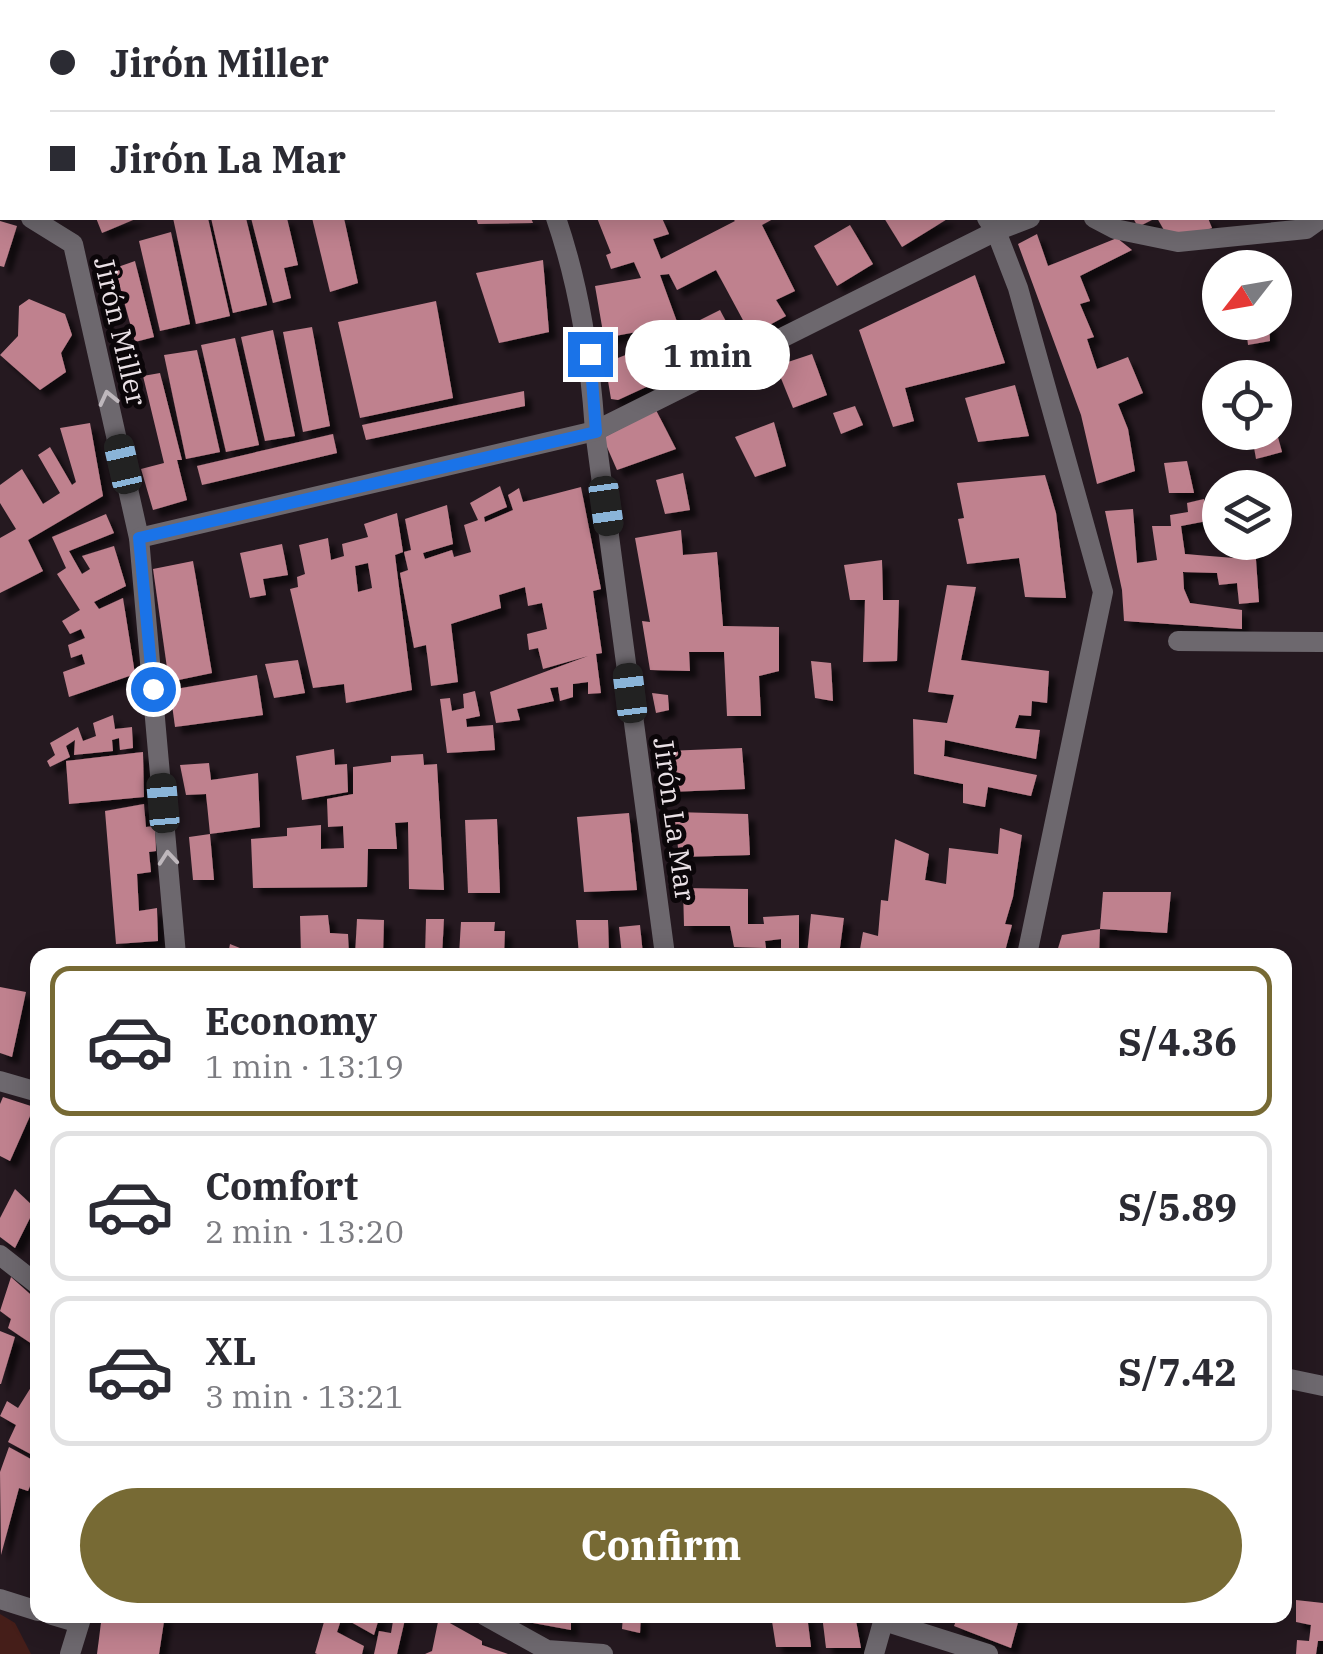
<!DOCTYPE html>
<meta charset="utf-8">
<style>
:root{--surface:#fff;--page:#f7f7f7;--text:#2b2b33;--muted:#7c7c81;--line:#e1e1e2;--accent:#776a34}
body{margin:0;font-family:"IBM Plex Serif",serif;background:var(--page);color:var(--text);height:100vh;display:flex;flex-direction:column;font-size:38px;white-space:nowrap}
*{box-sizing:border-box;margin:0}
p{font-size:32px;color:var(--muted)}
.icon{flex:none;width:55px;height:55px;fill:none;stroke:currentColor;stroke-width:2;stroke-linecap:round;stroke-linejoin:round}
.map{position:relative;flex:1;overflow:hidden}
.drawer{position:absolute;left:30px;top:948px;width:1262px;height:675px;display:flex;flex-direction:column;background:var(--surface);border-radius:20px;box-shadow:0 5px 25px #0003}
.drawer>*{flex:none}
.guide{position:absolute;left:0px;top:0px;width:1325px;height:220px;box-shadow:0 5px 25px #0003;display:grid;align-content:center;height:220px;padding:0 50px;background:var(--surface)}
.needle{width:65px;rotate:239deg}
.controls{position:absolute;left:1202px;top:250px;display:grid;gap:20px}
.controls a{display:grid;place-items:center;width:90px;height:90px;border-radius:50%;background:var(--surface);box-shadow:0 5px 25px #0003;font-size:50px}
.end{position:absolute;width:45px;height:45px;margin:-22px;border:12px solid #1a73e8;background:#fff;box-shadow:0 0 0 5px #fff}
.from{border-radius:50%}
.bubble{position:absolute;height:70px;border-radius:35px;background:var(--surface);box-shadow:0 5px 25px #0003;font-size:32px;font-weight:800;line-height:70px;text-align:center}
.car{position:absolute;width:30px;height:60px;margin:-30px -15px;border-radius:12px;box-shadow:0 0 8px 2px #0007;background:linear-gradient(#222 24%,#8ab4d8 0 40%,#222 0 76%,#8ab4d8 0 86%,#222 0)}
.guide b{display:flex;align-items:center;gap:35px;height:95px;font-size:38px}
.guide b+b{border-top:2px solid var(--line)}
.guide i{width:25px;height:25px;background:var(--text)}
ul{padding:18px 0 0;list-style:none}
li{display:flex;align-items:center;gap:30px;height:150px;margin:0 20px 15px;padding:0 30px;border:5px solid var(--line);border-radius:20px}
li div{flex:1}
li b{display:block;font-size:38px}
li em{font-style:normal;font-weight:800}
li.on{border-color:var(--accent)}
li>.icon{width:90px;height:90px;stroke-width:1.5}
.cta{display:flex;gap:20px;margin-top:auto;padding:20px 50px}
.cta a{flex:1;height:115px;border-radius:60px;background:var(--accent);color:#fff;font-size:40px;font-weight:800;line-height:115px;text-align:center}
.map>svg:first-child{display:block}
.green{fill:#451e19}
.building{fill:#bf818e;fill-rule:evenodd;filter:url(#shadow)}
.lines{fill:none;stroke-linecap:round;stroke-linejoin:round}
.street{stroke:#6d686e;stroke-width:20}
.oneway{stroke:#beb7bc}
.route{stroke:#1a73e8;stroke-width:12}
.labels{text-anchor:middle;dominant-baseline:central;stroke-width:10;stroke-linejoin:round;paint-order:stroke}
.street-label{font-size:28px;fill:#eae1e6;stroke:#0b0609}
</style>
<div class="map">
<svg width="1323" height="1654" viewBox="0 0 1323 1654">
<defs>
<filter id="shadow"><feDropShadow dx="7" dy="7" stdDeviation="2.5" flood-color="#0009"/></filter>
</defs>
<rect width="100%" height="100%" fill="#251920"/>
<polygon class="green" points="0,1614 15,1623 31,1654 0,1654"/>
<g class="building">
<polygon points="96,218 138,218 102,233"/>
<polygon points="173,218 208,218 230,316 196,324"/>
<polygon points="211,218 246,218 267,305 233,313"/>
<polygon points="251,218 287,218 298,265 284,268 291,298 273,303"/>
<polygon points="312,218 344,218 358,283 330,292"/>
<polygon points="476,218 531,218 533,223 478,224"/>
<polygon points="597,218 662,218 669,234 653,239 661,259 735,221 732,218 775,218 762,225 795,291 776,300 786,316 751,335 716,270 677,290 669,274 660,275 680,330 720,310 733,335 690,354 694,365 618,400 611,399 605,363 646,347 642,331 604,338 595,286 641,278 634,262 611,269 606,255 611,253"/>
<polygon points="884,218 949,218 902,247"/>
<polygon points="1133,218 1156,218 1138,227"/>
<polygon points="1157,218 1208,218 1212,228 1187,237 1168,237"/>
<polygon points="0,221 17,226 4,267 0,266"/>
<polygon points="850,225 873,264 837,286 814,246"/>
<polygon points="171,232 190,324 160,331 139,241"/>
<polygon points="1037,234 1048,266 1117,238 1132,250 1080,276 1090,301 1080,304 1094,337 1087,339 1097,369 1128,357 1143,393 1118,404 1128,429 1135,471 1097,484 1081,415 1018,244"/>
<polygon points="543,260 549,332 499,343 476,273"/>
<polygon points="135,261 154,337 135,342 115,268"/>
<polygon points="975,275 1005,363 905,388 914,421 893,427 859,330"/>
<polygon points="29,299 65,314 72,335 61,353 66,372 40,390 0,355 18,336 19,306"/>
<polygon points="436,301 453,398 360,418 338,322"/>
<polygon points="1245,322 1269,322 1270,341 1248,345"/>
<polygon points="312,327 330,426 303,432 283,332"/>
<polygon points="273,330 295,436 265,441 241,337"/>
<polygon points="235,338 259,445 226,452 201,345"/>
<polygon points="197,350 220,452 186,459 164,355"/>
<polygon points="812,354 827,395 793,408 776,366"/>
<polygon points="160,373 182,460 177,460 187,500 153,510 141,469 164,463 143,376"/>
<polygon points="1015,385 1029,436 978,442 965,398"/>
<polygon points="524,391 525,406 366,440 362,425"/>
<polygon points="855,406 863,425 841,434 833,413"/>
<polygon points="656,410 676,449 617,470 603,438"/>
<polygon points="774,422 786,466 755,477 735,437"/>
<polygon points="90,423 103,496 28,540 43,571 0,593 0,538 16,529 0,503 0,485 22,469 43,504 60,493 38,455 50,447 72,485 76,482 60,428"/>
<polygon points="333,434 337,453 202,485 197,466"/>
<polygon points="1278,437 1282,452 1256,459 1253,442"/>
<polygon points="1187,461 1194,493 1169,493 1164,463"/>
<polygon points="683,473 690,510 665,514 656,480"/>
<polygon points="1045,475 1056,513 1066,598 1025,597 1019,558 967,564 958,519 964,518 957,483"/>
<polygon points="500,486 507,507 484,517 485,522 513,510 508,495 519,488 523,502 581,487 601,589 593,591 602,653 596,654 601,693 588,694 588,682 573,684 573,697 560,701 558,687 550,688 554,701 517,709 520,720 496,723 490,692 588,656 543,669 538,648 529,650 527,634 547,629 542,603 528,606 525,587 499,595 501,608 451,624 458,682 431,686 426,645 414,648 400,573 408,570 404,552 411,550 405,519 447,505 453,544 423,553 425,559 452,550 454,557 471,552 464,525 478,520 470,503"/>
<polygon points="1204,499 1207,521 1181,526 1185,554 1234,558 1236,544 1255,546 1259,602 1239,604 1237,583 1219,585 1217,573 1183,572 1184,589 1190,603 1242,610 1242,629 1124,621 1122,590 1105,511 1133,509 1137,563 1157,560 1152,526 1171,526 1170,515 1188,512 1187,503"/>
<path d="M397,513L403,552L395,555L412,690L346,703L344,684L313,688L290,589L298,587L297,577L305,574L299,545L328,538L331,560L344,556L342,544L368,537L364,524ZM368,563L372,588L358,592L355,566Z"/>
<polygon points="106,514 114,533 69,551 82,574 90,569 82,556 114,546 126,586 94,602 99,609 123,598 135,674 69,697 63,672 85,664 82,654 71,658 68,645 85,638 81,629 70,634 62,621 80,610 57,574 66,568 52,537"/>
<polygon points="681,530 683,555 717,552 723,626 779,627 779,671 759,676 761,716 727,716 724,652 689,652 690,671 650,670 642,621 650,622 635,538"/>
<polygon points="282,544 288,575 263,579 266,595 250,598 240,553"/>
<polygon points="882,560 883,600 899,600 897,661 863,662 865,600 850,600 844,565"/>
<polygon points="193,561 212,673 169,682 153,569"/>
<polygon points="947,585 976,587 961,660 1049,671 1047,703 1032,701 1031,716 1019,715 1015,728 1040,730 1036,759 945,740 944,756 1037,775 1031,796 988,787 985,807 963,803 963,784 914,774 913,719 947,723 954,695 928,692"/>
<polygon points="298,660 305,693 274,698 265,664"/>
<polygon points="811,661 831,663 833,701 815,698"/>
<polygon points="257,675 263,715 175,727 170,690"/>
<polygon points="475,691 480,716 466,719 467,727 493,725 495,750 447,753 440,699 450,698 452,711 464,708 463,694"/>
<polygon points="652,693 668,695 669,710 656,713"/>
<polygon points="113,715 115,729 132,727 133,748 120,750 119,738 112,740 113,751 74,755 75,740 66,746 70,757 50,767 47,761 55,755 50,743 78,727 83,741 96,736 93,723"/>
<polygon points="742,748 745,789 668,792 665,751"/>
<polygon points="334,749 335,765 347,764 348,792 302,800 296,756"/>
<polygon points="143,752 144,797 69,804 66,761"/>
<polygon points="423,754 424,765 437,764 444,890 409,889 408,822 395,823 397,849 368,849 367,887 253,888 251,839 287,836 287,828 321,825 321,849 344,848 343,826 328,827 327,799 353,794 353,767 391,762 391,756"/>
<polygon points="209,763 211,780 258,773 260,827 210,834 206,794 186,795 180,765"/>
<polygon points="144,804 146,827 155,826 156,851 149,852 151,872 137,874 139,911 157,908 158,941 116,944 105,811"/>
<polygon points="674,812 748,814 750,855 679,857"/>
<polygon points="629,813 637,890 584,892 577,817"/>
<polygon points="497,819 500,893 468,893 465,820"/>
<polygon points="1000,828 1022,835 1013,897 1005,924 1012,925 1004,955 859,955 863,932 878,936 881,900 888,901 895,839 929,854 925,880 946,884 949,848 998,854"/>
<polygon points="210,834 214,880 193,880 189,837"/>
<polygon points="683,888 748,889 748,924 764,924 763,917 799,915 799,955 781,955 781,939 765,941 766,948 734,947 730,926 684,926"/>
<polygon points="1103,892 1171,892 1167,933 1100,929"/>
<polygon points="811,914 844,918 839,955 807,955"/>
<polygon points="328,915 330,933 348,934 349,955 301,955 300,916"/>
<polygon points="357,919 384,920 383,955 355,955"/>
<polygon points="426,919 444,919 442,955 425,955"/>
<polygon points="576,920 608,920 609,955 579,955"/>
<polygon points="461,922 495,922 494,931 505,931 504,955 476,955 476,949 470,949 471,955 459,955"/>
<polygon points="640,925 643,955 622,955 619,927"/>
<polygon points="1100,929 1099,955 1056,955 1062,935"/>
<polygon points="230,944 257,955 228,955"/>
<polygon points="0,987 26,992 12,1057 0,1053"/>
<polygon points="3,1097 34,1107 10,1161 0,1156 0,1104"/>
<polygon points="15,1189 35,1208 15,1248 0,1237 0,1218"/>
<polygon points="11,1277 38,1301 38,1348 8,1328 11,1319 0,1311"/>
<polygon points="0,1331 15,1337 1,1384 0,1384"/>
<polygon points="38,1376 38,1458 8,1442 16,1425 0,1416 7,1401 18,1408"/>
<polygon points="9,1447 38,1463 38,1467 28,1491 19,1488 1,1555 0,1472"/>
<polygon points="1296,1600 1323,1603 1323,1641 1318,1641 1316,1654 1296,1654 1297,1640 1309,1641 1311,1625 1296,1622"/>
<polygon points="102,1615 165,1615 159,1654 97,1654"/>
<polygon points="326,1615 380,1615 374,1635 342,1617 337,1632 364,1646 362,1654 317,1654 315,1653"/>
<polygon points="394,1615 406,1615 397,1654 374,1654 379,1631 391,1633"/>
<polygon points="516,1615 571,1615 571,1630 533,1623"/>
<polygon points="623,1615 641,1615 640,1633 622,1629"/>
<polygon points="771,1615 807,1615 811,1647 776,1647"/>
<polygon points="822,1615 855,1615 861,1648 826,1648"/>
<polygon points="958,1615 1020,1615 1011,1648 954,1626"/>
<polygon points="439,1617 482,1641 482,1645 508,1654 425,1654 432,1651"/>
</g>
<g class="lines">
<g class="street">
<polyline points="424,0 429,2"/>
<polyline points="808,0 811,2"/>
<polyline points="1155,0 1156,2"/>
<polyline points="1322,155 1323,155"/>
<polyline points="0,198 2,199"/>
<polyline points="31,218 73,244 139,538 176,955"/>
<path d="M556,218C580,288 590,358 595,431L665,955"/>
<polyline points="987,218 996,231 1018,288 1103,592 1027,955"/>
<polyline points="1094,218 1115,229 1178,242 1306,229 1323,217"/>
<polyline points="139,538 595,431 996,231 1030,218"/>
<polyline points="1178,641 1323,642"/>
<polyline points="0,1081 38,1092"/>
<polyline points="0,1255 38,1285"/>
<polyline points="1285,1378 1323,1386"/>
<polyline points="0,1599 38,1611"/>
<polyline points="52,1615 79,1623"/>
<polyline points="484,1615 547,1650 603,1654"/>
<polyline points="884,1621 988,1654"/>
<polyline points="70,1654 82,1615"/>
<polyline points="874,1654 885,1615"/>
</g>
</g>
<defs><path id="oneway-chevron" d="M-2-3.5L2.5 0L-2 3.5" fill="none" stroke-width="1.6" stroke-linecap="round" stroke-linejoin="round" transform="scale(2.5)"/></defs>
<g class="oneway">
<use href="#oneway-chevron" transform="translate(108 398) rotate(-103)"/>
<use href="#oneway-chevron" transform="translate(168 858) rotate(-95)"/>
</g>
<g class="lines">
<polyline class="route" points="153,689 139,538 596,432 590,354"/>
</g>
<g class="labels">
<g class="street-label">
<text transform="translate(121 331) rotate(77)">Jirón Miller</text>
<text transform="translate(675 819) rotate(82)">Jirón La Mar</text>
</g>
</g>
</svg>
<div class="controls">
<a><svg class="needle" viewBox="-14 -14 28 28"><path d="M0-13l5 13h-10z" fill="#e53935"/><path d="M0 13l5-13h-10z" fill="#7c7c81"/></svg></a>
<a><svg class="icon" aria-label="locate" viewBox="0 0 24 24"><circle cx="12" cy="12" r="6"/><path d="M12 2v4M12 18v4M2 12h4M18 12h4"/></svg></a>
<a><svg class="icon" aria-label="layers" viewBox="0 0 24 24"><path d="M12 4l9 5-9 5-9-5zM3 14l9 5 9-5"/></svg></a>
</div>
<i class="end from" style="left:153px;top:689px"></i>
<i class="end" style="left:590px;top:354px"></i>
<div class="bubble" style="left:625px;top:320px;width:165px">1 min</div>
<i class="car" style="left:123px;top:464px;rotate:347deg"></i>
<i class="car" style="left:606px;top:506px;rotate:172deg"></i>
<i class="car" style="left:630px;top:693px;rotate:353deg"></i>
<i class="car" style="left:163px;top:803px;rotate:355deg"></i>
<div class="guide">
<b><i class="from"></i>Jirón Miller</b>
<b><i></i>Jirón La Mar</b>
</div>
<section class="drawer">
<ul>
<li class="on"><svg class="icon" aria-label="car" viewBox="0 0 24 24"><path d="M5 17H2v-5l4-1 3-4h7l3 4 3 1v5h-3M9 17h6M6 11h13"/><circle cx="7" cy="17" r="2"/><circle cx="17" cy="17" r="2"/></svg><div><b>Economy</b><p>1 min · 13:19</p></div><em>S/4.36</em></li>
<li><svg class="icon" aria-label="car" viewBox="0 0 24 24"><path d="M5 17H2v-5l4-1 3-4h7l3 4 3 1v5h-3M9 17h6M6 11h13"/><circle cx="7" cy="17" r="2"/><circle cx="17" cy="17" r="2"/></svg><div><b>Comfort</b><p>2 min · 13:20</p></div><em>S/5.89</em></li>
<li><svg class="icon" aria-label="car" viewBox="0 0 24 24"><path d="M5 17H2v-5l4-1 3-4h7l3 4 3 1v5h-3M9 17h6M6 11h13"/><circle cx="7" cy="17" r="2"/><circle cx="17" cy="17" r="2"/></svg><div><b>XL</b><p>3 min · 13:21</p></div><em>S/7.42</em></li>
</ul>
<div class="cta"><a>Confirm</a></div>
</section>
</div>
